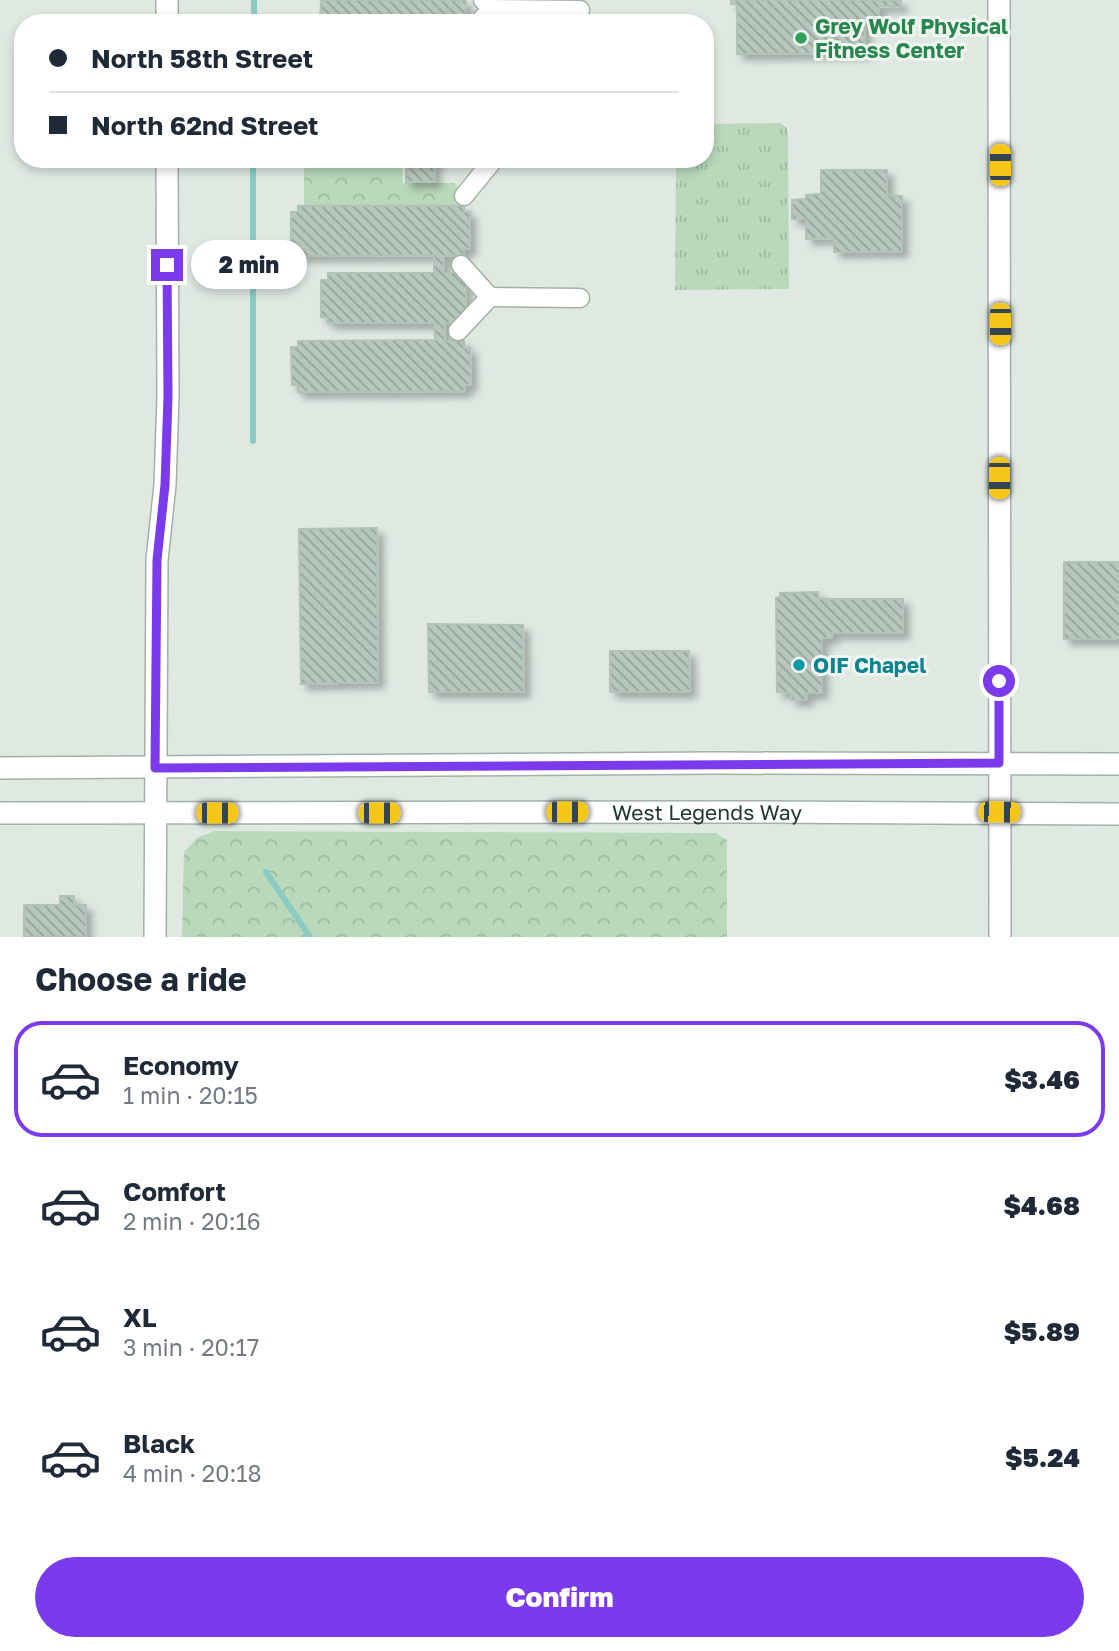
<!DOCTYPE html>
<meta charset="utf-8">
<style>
:root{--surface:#fff;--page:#f2f2f3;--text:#1f2937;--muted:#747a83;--line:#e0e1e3;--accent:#7c3aed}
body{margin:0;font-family:"Golos Text",sans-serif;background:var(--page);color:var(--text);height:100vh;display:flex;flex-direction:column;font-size:26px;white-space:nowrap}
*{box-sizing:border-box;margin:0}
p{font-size:23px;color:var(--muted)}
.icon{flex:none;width:38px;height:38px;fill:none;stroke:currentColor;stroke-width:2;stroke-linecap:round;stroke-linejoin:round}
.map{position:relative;height:937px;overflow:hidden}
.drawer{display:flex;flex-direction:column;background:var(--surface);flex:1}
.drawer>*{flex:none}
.banner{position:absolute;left:14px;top:14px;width:700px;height:154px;border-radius:28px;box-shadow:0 4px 10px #0003;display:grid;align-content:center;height:154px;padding:0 35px;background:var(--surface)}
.end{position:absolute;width:32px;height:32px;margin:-16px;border:9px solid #7c3aed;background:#fff;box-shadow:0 0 0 4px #fff}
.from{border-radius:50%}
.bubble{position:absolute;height:49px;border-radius:24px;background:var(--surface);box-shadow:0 4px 10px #0003;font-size:23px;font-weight:800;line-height:49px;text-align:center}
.car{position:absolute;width:21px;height:42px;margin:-21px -10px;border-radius:9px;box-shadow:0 0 5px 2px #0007;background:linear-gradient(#f5c518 24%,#345 0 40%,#f5c518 0 76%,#345 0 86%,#f5c518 0)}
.banner b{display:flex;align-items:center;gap:24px;height:66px;font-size:26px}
.banner b+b{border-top:2px solid var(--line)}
.banner i{width:18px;height:18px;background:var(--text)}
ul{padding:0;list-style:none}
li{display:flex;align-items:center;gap:21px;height:116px;margin:0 14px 10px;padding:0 21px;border:4px solid transparent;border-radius:28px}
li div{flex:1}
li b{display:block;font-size:26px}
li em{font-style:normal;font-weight:800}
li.selected{border-color:var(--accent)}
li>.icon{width:63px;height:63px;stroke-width:1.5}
h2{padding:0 35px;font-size:32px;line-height:84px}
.button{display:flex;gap:14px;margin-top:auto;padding:14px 35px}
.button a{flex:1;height:80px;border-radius:42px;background:var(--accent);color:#fff;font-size:28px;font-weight:800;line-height:80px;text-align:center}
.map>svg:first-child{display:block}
.grass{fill:url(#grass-tufts)}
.forest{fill:url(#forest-crowns)}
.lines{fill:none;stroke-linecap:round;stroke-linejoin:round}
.stream{stroke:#8bcbc4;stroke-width:6}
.building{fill:url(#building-back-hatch);stroke:#b2c2b8;stroke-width:2;filter:url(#shadow)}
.pedestrian-casing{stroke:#a3b0a8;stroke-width:21}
.tertiary-casing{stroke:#a3b0a8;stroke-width:24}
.pedestrian{stroke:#fff;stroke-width:18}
.tertiary{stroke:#fff;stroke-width:21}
.route{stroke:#7c3aed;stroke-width:9}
.leisure-dot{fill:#2e9e5b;stroke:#eff6f1;stroke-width:2.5}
.culture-dot{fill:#0f9aa8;stroke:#eff6f1;stroke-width:2.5}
.labels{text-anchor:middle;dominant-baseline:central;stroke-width:6;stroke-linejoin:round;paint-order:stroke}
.leisure-label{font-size:21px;font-weight:bold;fill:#27864d;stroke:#eff6f1;text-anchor:start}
.culture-label{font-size:21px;font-weight:bold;fill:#0d838f;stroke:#eff6f1;text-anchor:start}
.street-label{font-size:21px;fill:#22382c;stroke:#eff6f1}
</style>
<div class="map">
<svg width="1119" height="937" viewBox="0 0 1119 937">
<defs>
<pattern id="grass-tufts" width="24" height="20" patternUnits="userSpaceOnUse" patternTransform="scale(1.75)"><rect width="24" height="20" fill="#b9d9ba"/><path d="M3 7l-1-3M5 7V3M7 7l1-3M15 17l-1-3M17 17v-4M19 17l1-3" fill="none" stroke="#9fbba0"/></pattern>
<pattern id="forest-crowns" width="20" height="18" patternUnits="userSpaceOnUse" patternTransform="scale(1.75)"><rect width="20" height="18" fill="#b9d9ba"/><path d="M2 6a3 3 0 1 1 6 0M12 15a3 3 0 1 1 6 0" fill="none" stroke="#9fbba0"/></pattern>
<pattern id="building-back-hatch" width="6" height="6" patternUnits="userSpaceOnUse" patternTransform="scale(1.75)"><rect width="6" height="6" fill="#b8c7bd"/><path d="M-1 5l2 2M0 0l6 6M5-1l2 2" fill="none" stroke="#95a39a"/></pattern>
<filter id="shadow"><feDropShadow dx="6" dy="6" stdDeviation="3.5" flood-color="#0004"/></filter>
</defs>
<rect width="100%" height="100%" fill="#dfe9e2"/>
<polygon class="grass" points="780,123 786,127 788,132 789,289 675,290 676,159 705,159 705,124"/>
<g class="forest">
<polygon points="304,159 402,159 403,183 455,183 457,186 457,206 304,206"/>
<polygon points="214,831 716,833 727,840 727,937 182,937 184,852 197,838"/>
</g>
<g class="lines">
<g class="stream">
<polyline points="254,23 254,0"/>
<polyline points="253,441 253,159"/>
<polyline points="266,872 310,937"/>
</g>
</g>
<g class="building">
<polygon points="321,0 466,0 466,23 320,23"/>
<polygon points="731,0 901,0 901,7 879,6 878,23 865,23 865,53 737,54 737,5 731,4"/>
<polygon points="406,159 438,159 438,161 434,161 435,181 406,182"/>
<polygon points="821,170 887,170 887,195 902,196 902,251 834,252 834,238 806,239 806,219 792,219 792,200 806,199 806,195 821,194"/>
<polygon points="298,206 464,206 464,212 470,212 470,249 464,249 464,255 444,256 444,273 460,273 460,280 466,280 466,317 460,323 444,323 445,341 464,341 464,348 470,348 471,385 465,385 465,391 298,392 298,385 292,385 291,347 298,347 298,341 435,340 434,323 328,323 328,317 321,317 321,280 328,280 328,273 434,273 434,255 298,256 298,250 291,250 291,212 298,212"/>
<polygon points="377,528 378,682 301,684 299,529"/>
<rect x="1064" y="562" width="55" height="77"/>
<polygon points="818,592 818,599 903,599 903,633 832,633 832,638 822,638 822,693 807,693 807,700 791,700 791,693 777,692 776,598 780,597 780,593"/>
<polygon points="428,624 523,625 524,692 429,692"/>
<polygon points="610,651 689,651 690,692 610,692"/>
<polygon points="60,896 74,896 74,905 86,905 86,937 24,937 24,905 60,905"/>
</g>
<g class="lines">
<g class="pedestrian-casing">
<g id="pedestrian">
<polyline points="492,9 580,10"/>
<polyline points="478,23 492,9 483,0"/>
<polyline points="464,196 494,159"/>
<polyline points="490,297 580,298"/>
<polyline points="458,331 490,297 461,265"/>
</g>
</g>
<g class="tertiary-casing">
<g id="tertiary">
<polyline points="167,0 167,23"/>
<polyline points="999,0 1000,937"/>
<polyline points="0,768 713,763 1119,764"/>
<path id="s1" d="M0,813L756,812L1119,814"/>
<polyline points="155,937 157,560 165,485 168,397 167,159"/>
</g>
</g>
<use href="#pedestrian" class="pedestrian"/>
<use href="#tertiary" class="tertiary"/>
</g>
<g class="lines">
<polyline class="route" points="167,265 168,397 165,485 157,560 155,768 999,763 999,681"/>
</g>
<circle class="leisure-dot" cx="801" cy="38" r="7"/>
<circle class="culture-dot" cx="799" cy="665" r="7"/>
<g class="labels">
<g class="leisure-label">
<text x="815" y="26">Grey Wolf Physical<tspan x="815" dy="24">Fitness Center</tspan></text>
</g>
<g class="culture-label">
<text x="813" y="665">OIF Chapel</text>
</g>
<g class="street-label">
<text stroke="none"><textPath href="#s1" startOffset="707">West Legends Way</textPath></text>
</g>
</g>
</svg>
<i class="end from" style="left:999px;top:681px"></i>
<i class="end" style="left:167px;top:265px"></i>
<div class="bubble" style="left:191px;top:240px;width:116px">2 min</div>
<i class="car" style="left:1000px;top:165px;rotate:0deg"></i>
<i class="car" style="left:1000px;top:324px;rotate:180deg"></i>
<i class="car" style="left:999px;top:478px;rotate:180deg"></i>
<i class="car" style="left:567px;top:812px;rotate:90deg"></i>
<i class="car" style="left:999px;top:812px;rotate:91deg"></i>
<i class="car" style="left:217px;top:813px;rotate:90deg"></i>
<i class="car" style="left:379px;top:813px;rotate:90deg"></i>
<div class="banner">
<b><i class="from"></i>North 58th Street</b>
<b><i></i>North 62nd Street</b>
</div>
</div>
<section class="drawer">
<h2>Choose a ride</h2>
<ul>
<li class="selected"><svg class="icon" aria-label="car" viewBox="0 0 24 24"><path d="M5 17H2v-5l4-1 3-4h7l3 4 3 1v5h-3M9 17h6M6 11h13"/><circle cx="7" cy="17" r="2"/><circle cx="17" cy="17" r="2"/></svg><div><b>Economy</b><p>1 min · 20:15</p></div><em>$3.46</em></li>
<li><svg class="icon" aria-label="car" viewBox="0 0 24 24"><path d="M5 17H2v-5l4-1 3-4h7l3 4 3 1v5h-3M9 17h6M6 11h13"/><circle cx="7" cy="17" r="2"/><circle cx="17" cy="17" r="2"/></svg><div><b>Comfort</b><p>2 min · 20:16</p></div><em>$4.68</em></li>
<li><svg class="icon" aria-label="car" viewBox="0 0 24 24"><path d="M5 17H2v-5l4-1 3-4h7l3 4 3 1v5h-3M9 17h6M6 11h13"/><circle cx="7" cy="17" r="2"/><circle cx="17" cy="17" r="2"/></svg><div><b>XL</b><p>3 min · 20:17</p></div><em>$5.89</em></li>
<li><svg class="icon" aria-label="car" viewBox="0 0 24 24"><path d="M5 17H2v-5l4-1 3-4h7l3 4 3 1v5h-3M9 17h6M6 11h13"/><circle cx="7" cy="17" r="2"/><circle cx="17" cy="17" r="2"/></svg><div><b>Black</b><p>4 min · 20:18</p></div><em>$5.24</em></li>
</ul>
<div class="button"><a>Confirm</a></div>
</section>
